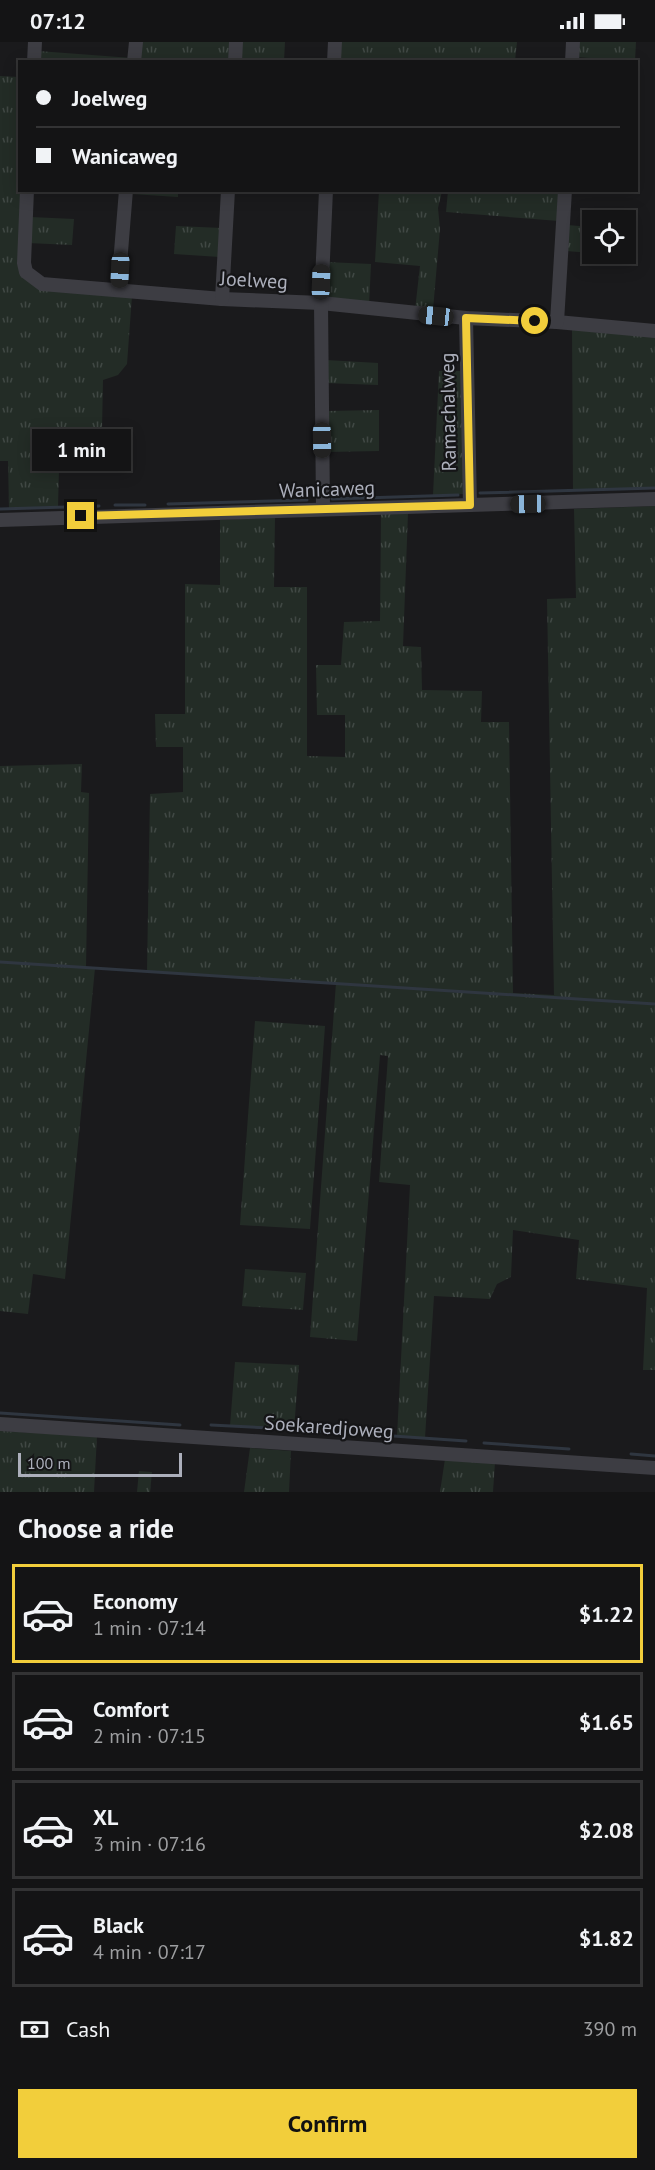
<!DOCTYPE html>
<meta charset="utf-8">
<style>
:root{--surface:#141415;--page:#212122;--text:#f1f3f6;--muted:#9d9ea0;--line:#333334;--accent:#f2ce3b}
body{margin:0;font-family:"PT Sans",sans-serif;background:var(--page);color:var(--text);height:100vh;display:flex;flex-direction:column;font-size:22px;white-space:nowrap}
*{box-sizing:border-box;margin:0}
p{font-size:20px;color:var(--muted)}
.icon{flex:none;width:33px;height:33px;fill:none;stroke:currentColor;stroke-width:2;stroke-linecap:round;stroke-linejoin:round}
.map{position:relative;height:1450px;overflow:hidden}
.details{display:flex;flex-direction:column;background:var(--surface);flex:1}
.details>*{flex:none}
.top-card{position:absolute;left:18px;top:18px;width:620px;height:132px;border-radius:0px;box-shadow:0 3px 15px #0003,0 0 0 2px var(--line);display:grid;align-content:center;height:132px;padding:0 18px;background:var(--surface)}
.controls{position:absolute;left:582px;top:168px;display:grid;gap:12px}
.controls a{display:grid;place-items:center;width:54px;height:54px;border-radius:0px;background:var(--surface);box-shadow:0 3px 15px #0003,0 0 0 2px var(--line);font-size:30px}
.scale{position:absolute;left:18px;bottom:15px;width:164px;box-sizing:border-box;padding-left:6px;border:3px solid #acafbb;border-top:0;font-size:16px;line-height:21px;white-space:nowrap;color:#acafbb;-webkit-text-stroke:4px #151517;paint-order:stroke}
.end{position:absolute;width:27px;height:27px;margin:-14px;border:8px solid #f2ce3b;background:#111;box-shadow:0 0 0 3px #111}
.from{border-radius:50%}
.bubble{position:absolute;height:42px;border-radius:0px;background:var(--surface);box-shadow:0 3px 15px #0003,0 0 0 2px var(--line);font-size:20px;font-weight:600;line-height:42px;text-align:center}
.car{position:absolute;width:18px;height:36px;margin:-18px -9px;border-radius:8px;box-shadow:0 0 4px 2px #0007;background:linear-gradient(#222 24%,#8ab4d8 0 40%,#222 0 76%,#8ab4d8 0 86%,#222 0)}
.top-card b{display:flex;align-items:center;gap:21px;height:57px;font-size:22px}
.top-card b+b{border-top:2px solid var(--line)}
.top-card i{width:15px;height:15px;background:var(--text)}
ul{padding:0;list-style:none}
li{display:flex;align-items:center;gap:18px;height:99px;margin:0 12px 9px;padding:0 6px;border:3px solid var(--line);border-radius:0px}
li div{flex:1}
li b{display:block;font-size:22px}
li em{font-style:normal;font-weight:600}
li.active{border-color:var(--accent)}
li>.icon{width:54px;height:54px;stroke-width:1.5}
h2{padding:0 18px;font-size:27px;line-height:72px}
.pay{display:flex;align-items:center;gap:15px;height:66px;padding:0 18px;font-size:22px}
.pay p{margin-inline-start:auto}
.cta{display:flex;gap:12px;margin-top:auto;padding:12px 18px}
.cta a{flex:1;height:69px;border-radius:0px;background:var(--accent);color:#111;font-size:24px;font-weight:600;line-height:69px;text-align:center}
.status{display:flex;justify-content:space-between;align-items:center;height:42px;padding:0 30px;background:var(--surface);direction:ltr}
.status svg{height:16px;fill:currentColor}
.map>svg:first-child{display:block}
.grass{fill:url(#grass-tufts)}
.lines{fill:none;stroke-linecap:round;stroke-linejoin:round}
.stream{stroke:#2f3640;stroke-width:3}
.minor{stroke:#3d3d43;stroke-width:14}
.route{stroke:#f2ce3b;stroke-width:8}
.labels{text-anchor:middle;dominant-baseline:central;stroke-width:4.5;stroke-linejoin:round;paint-order:stroke}
.street-label{font-size:20px;fill:#acafbb;stroke:#151517}
</style>
<div class="status"><b>07:12</b><svg viewBox="0 0 49 12"><path d="M0 12V9h3v3zM5 12V6h3v6zM10 12V3h3v9zM15 12V0h3v12zM26 1h20v11H26zM47 4h2v5h-2z"/></svg></div>
<div class="map">
<svg width="655" height="1450" viewBox="0 0 655 1450">
<defs>
<pattern id="grass-tufts" width="24" height="20" patternUnits="userSpaceOnUse" patternTransform="scale(1.5)"><rect width="24" height="20" fill="#232c26"/><path d="M3 7l-1-3M5 7V3M7 7l1-3M15 17l-1-3M17 17v-4M19 17l1-3" fill="none" stroke="#404844"/></pattern>
</defs>
<rect width="100%" height="100%" fill="#1a1a1c"/>
<g class="grass">
<polygon points="140,0 233,0 232,19 139,20"/>
<polygon points="239,0 285,0 284,19 238,19"/>
<polygon points="338,0 517,0 515,19 337,20"/>
<polygon points="576,0 636,0 635,19 575,15"/>
<polygon points="38,9 132,16 132,20 37,20"/>
<polygon points="0,34 19,35 20,148 22,149 26,238 132,254 127,322 118,333 103,338 102,387 60,388 58,465 9,467 8,419 0,419"/>
<polygon points="132,149 178,149 178,155 132,152"/>
<polygon points="379,149 442,149 438,166 440,187 433,268 415,268 420,224 375,220"/>
<polygon points="448,149 561,149 559,179 446,170"/>
<polygon points="30,175 74,177 72,203 28,201"/>
<polygon points="567,183 592,185 592,211 566,209"/>
<polygon points="176,184 222,186 220,215 174,212"/>
<polygon points="326,220 371,222 369,264 327,259"/>
<polygon points="572,285 655,292 655,446 573,448"/>
<polygon points="326,318 378,321 378,343 325,341"/>
<polygon points="439,329 463,329 464,452 433,453"/>
<polygon points="379,368 379,409 327,410 326,369"/>
<polygon points="655,464 655,1328 643,1328 647,1246 576,1237 579,1198 513,1188 511,1235 497,1242 490,1257 434,1254 425,1396 397,1394 410,1143 379,1140 388,1014 380,1013 357,1299 310,1295 336,941 147,929 150,752 183,750 183,705 156,705 155,672 185,672 185,542 220,543 220,478 275,475 274,545 307,545 307,714 345,715 345,673 317,673 316,623 341,623 344,580 380,579 381,471 408,471 403,604 421,605 422,648 482,649 481,680 509,680 513,951 554,953 547,557 576,556 574,467"/>
<polygon points="82,722 81,750 89,751 86,925 95,926 65,1237 33,1232 28,1272 0,1269 0,724"/>
<polygon points="255,979 325,984 310,1187 240,1183"/>
<polygon points="245,1227 306,1231 303,1268 242,1264"/>
<polygon points="235,1320 299,1323 294,1387 230,1384"/>
<polygon points="0,1389 97,1394 94,1450 0,1450"/>
<polygon points="250,1406 291,1409 289,1450 244,1450"/>
<polygon points="445,1417 495,1420 493,1450 440,1450"/>
<polygon points="139,1429 152,1430 150,1450 137,1450"/>
</g>
<g class="lines">
<g class="stream">
<polyline points="480,451 655,446"/>
<polyline points="332,457 458,453"/>
<polyline points="168,462 307,458"/>
<polyline points="115,463 145,463"/>
<polyline points="0,467 99,464"/>
<polyline points="0,920 655,962"/>
<polyline points="0,1371 180,1383"/>
<polyline points="211,1383 291,1387"/>
<polyline points="308,1388 346,1391"/>
<polyline points="364,1392 466,1399"/>
<polyline points="484,1401 569,1407"/>
<polyline points="631,1412 655,1414"/>
</g>
<g class="minor">
<polyline points="34,20 35,0"/>
<polyline points="134,20 136,0"/>
<polyline points="235,20 236,0"/>
<polyline points="334,20 335,0"/>
<polyline points="572,20 573,0"/>
<polyline points="27,148 24,221 26,230 42,242 222,257 321,261 466,276 557,280 655,289"/>
<polyline points="118,247 126,148"/>
<polyline points="222,257 228,148"/>
<polyline points="466,276 470,463"/>
<polyline points="557,280 565,148"/>
<polyline points="323,467 321,261 326,148"/>
<polyline points="0,478 655,457"/>
<polyline points="0,1382 655,1426"/>
</g>
</g>
<g class="lines">
<polyline class="route" points="81,474 470,463 466,276 535,279"/>
</g>
<g class="labels">
<g class="street-label">
<text transform="translate(254 238) rotate(3)">Joelweg</text>
<text transform="translate(448 370) rotate(-91)">Ramachalweg</text>
<text transform="translate(327 447) rotate(-2)">Wanicaweg</text>
<text transform="translate(329 1385) rotate(4)">Soekaredjoweg</text>
</g>
</g>
</svg>
<div class="controls">
<a><svg class="icon" aria-label="locate" viewBox="0 0 24 24"><circle cx="12" cy="12" r="6"/><path d="M12 2v4M12 18v4M2 12h4M18 12h4"/></svg></a>
</div>
<div class="scale">100 m</div>
<i class="end from" style="left:535px;top:279px"></i>
<i class="end" style="left:81px;top:474px"></i>
<div class="bubble" style="left:32px;top:387px;width:99px">1 min</div>
<i class="car" style="left:120px;top:228px;rotate:183deg"></i>
<i class="car" style="left:321px;top:240px;rotate:2deg"></i>
<i class="car" style="left:436px;top:274px;rotate:276deg"></i>
<i class="car" style="left:322px;top:398px;rotate:179deg"></i>
<i class="car" style="left:528px;top:462px;rotate:269deg"></i>
<div class="top-card">
<b><i class="from"></i>Joelweg</b>
<b><i></i>Wanicaweg</b>
</div>
</div>
<section class="details">
<h2>Choose a ride</h2>
<ul>
<li class="active"><svg class="icon" aria-label="car" viewBox="0 0 24 24"><path d="M5 17H2v-5l4-1 3-4h7l3 4 3 1v5h-3M9 17h6M6 11h13"/><circle cx="7" cy="17" r="2"/><circle cx="17" cy="17" r="2"/></svg><div><b>Economy</b><p>1 min · 07:14</p></div><em>$1.22</em></li>
<li><svg class="icon" aria-label="car" viewBox="0 0 24 24"><path d="M5 17H2v-5l4-1 3-4h7l3 4 3 1v5h-3M9 17h6M6 11h13"/><circle cx="7" cy="17" r="2"/><circle cx="17" cy="17" r="2"/></svg><div><b>Comfort</b><p>2 min · 07:15</p></div><em>$1.65</em></li>
<li><svg class="icon" aria-label="car" viewBox="0 0 24 24"><path d="M5 17H2v-5l4-1 3-4h7l3 4 3 1v5h-3M9 17h6M6 11h13"/><circle cx="7" cy="17" r="2"/><circle cx="17" cy="17" r="2"/></svg><div><b>XL</b><p>3 min · 07:16</p></div><em>$2.08</em></li>
<li><svg class="icon" aria-label="car" viewBox="0 0 24 24"><path d="M5 17H2v-5l4-1 3-4h7l3 4 3 1v5h-3M9 17h6M6 11h13"/><circle cx="7" cy="17" r="2"/><circle cx="17" cy="17" r="2"/></svg><div><b>Black</b><p>4 min · 07:17</p></div><em>$1.82</em></li>
</ul>
<div class="pay"><svg class="icon" aria-label="cash" viewBox="0 0 24 24"><path d="M3 7h18v10H3z"/><circle cx="12" cy="12" r="2"/></svg>Cash<p>390 m</p></div>
<div class="cta"><a>Confirm</a></div>
</section>
